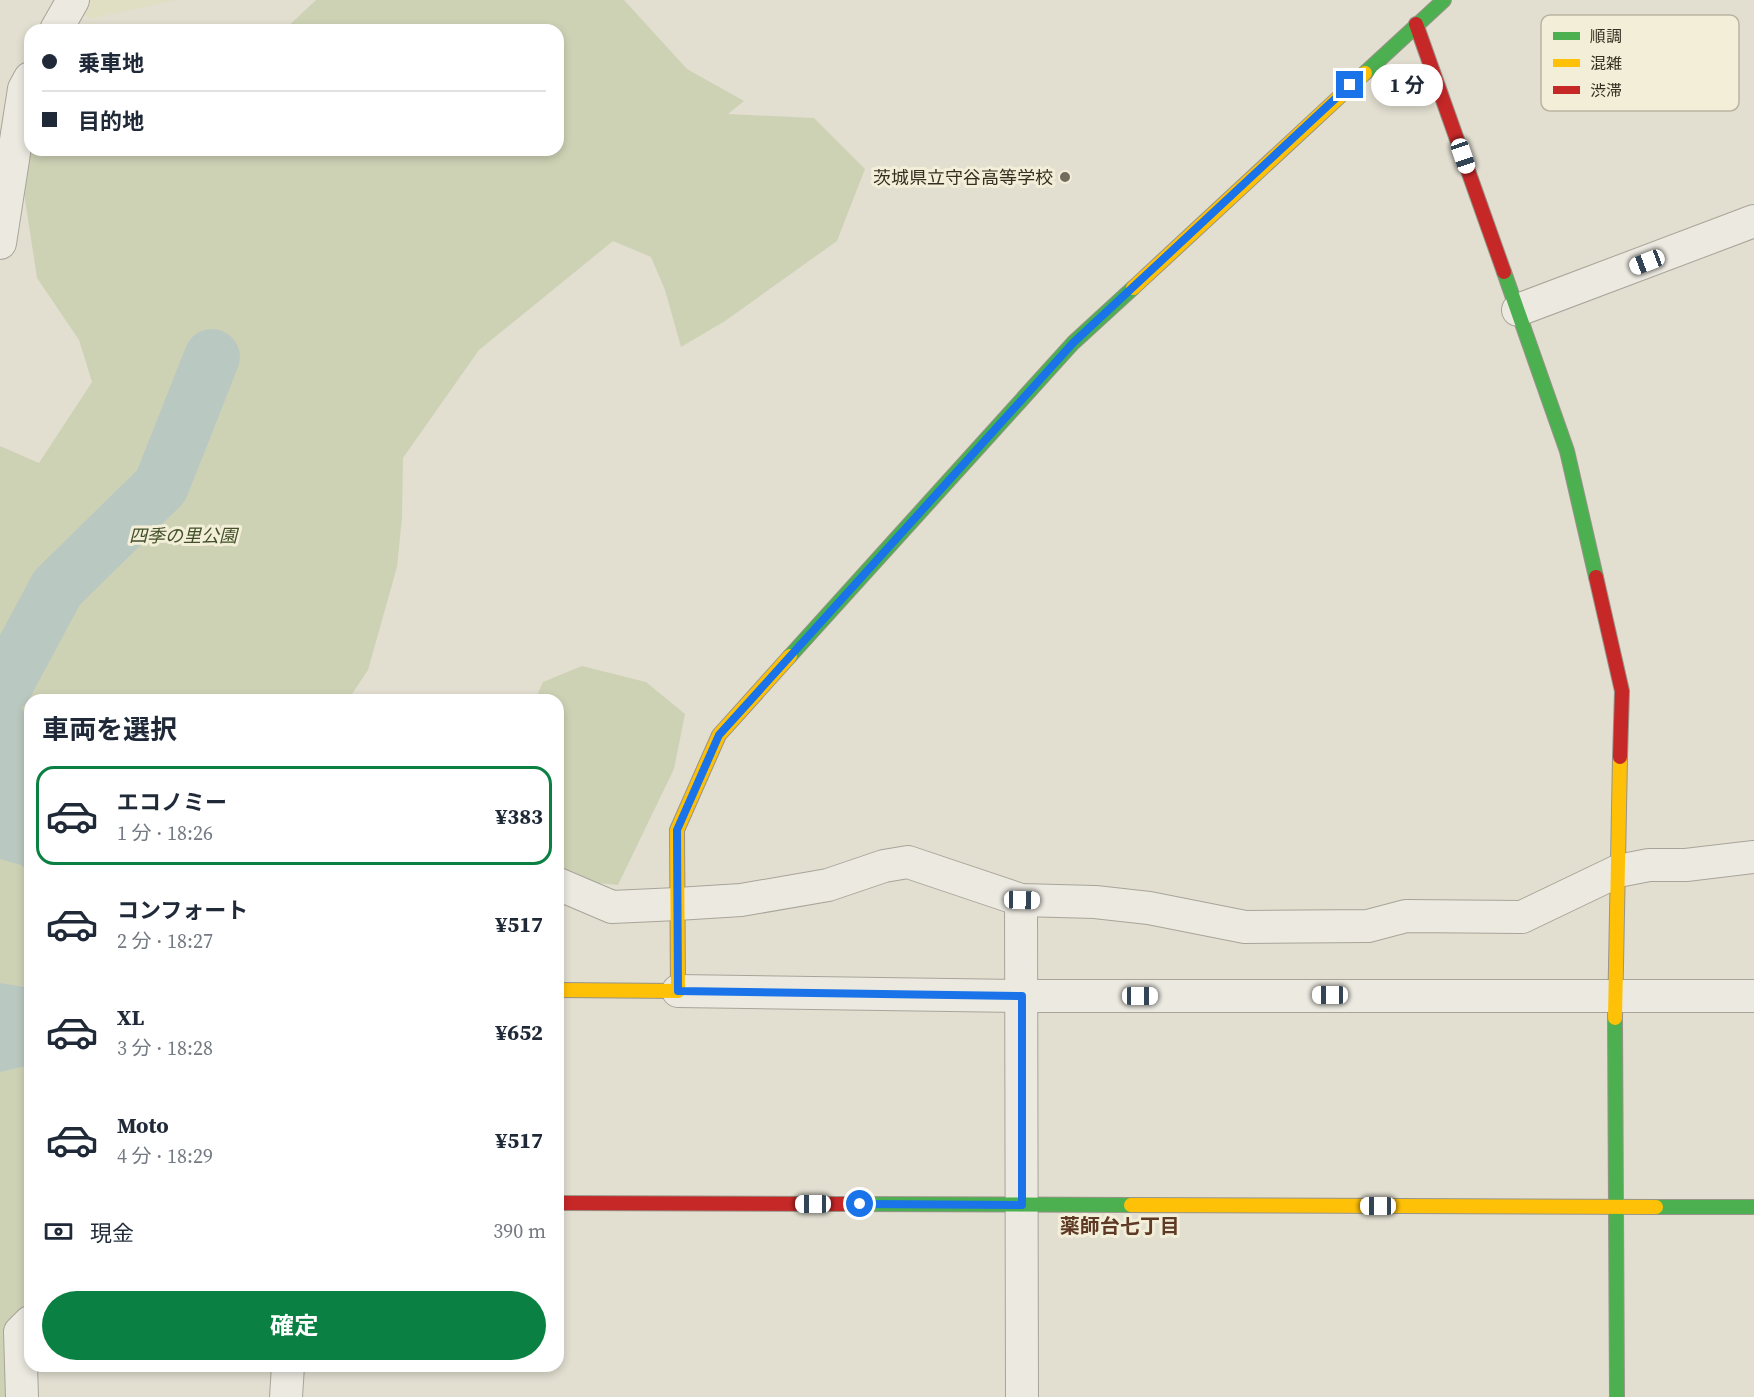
<!DOCTYPE html>
<html lang="ja">
<meta charset="utf-8">
<style>
:root{--surface:#fff;--page:#f6f6f7;--text:#1f2937;--muted:#747a83;--line:#e0e1e3;--accent:#0b8043}
body{margin:0;font-family:"Source Serif 4","Noto Sans JP",serif;background:var(--page);color:var(--text);height:100vh;display:flex;flex-direction:column;font-size:22px;white-space:nowrap}
*{box-sizing:border-box;margin:0}
p{font-size:20px;color:var(--muted)}
.icon{flex:none;width:33px;height:33px;fill:none;stroke:currentColor;stroke-width:2;stroke-linecap:round;stroke-linejoin:round}
.map{position:relative;flex:1;overflow:hidden}
.drawer{position:absolute;left:24px;top:694px;width:540px;height:678px;display:flex;flex-direction:column;background:var(--surface);border-radius:18px;box-shadow:0 3px 9px #0003}
.drawer>*{flex:none}
.guide{position:absolute;left:24px;top:24px;width:540px;height:132px;border-radius:18px;box-shadow:0 3px 9px #0003;display:grid;align-content:center;height:132px;padding:0 18px;background:var(--surface)}
.end{position:absolute;width:27px;height:27px;margin:-14px;border:8px solid #1a73e8;background:#fff;box-shadow:0 0 0 3px #fff}
.from{border-radius:50%}
.bubble{position:absolute;height:42px;border-radius:21px;background:var(--surface);box-shadow:0 3px 9px #0003;font-size:20px;font-weight:700;line-height:42px;text-align:center}
.car{position:absolute;width:18px;height:36px;margin:-18px -9px;border-radius:8px;box-shadow:0 0 4px 2px #0007;background:linear-gradient(#fff 24%,#345 0 40%,#fff 0 76%,#345 0 86%,#fff 0)}
.guide b{display:flex;align-items:center;gap:21px;height:57px;font-size:22px}
.guide b+b{border-top:2px solid var(--line)}
.guide i{width:15px;height:15px;background:var(--text)}
ul{padding:0;list-style:none}
li{display:flex;align-items:center;gap:18px;height:99px;margin:0 12px 9px;padding:0 6px;border:3px solid transparent;border-radius:18px}
li div{flex:1}
li b{display:block;font-size:22px}
li em{font-style:normal;font-weight:700}
li.on{border-color:var(--accent)}
li>.icon{width:54px;height:54px;stroke-width:1.5}
h2{padding:0 18px;font-size:27px;line-height:72px}
.pay{display:flex;align-items:center;gap:15px;height:66px;padding:0 18px;font-size:22px}
.pay p{margin-inline-start:auto}
.cta{display:flex;gap:12px;margin-top:auto;padding:12px 18px}
.cta a{flex:1;height:69px;border-radius:36px;background:var(--accent);color:#fff;font-size:24px;font-weight:700;line-height:69px;text-align:center}
.map>svg:first-child{display:block}
.farmland{fill:#e0dec3}
.green{fill:#ced2b5}
.water{fill:#bac8c2}
.lines{fill:none;stroke-linecap:round;stroke-linejoin:round}
.river{stroke:#bac8c2;stroke-width:56}
.street-casing{stroke:#a8a499;stroke-width:34}
.fast-casing{stroke:#989489;stroke-width:16}
.slow-casing{stroke:#989489;stroke-width:16}
.jam-casing{stroke:#989489;stroke-width:16}
.street{stroke:#ebe9e0;stroke-width:32}
.fast{stroke:#4caf50;stroke-width:14}
.slow{stroke:#ffc107;stroke-width:14}
.jam{stroke:#c62828;stroke-width:14}
.route{stroke:#1a73e8;stroke-width:8}
.poi-dot{fill:#726c5f;stroke:#f2eed8;stroke-width:2}
.labels{text-anchor:middle;dominant-baseline:central;stroke-width:6;stroke-linejoin:round;paint-order:stroke}
.poi-label{font-size:18px;fill:#362e21;stroke:#f2eed8;text-anchor:end}
.park-label{font-size:18px;font-style:italic;fill:#42502a;stroke:#f2eed8}
.neighbourhood-label{font-size:20px;font-weight:bold;fill:#5e3926;stroke:#f2eed8}
.key{fill:#f2eed8;stroke:#bab4a1;stroke-width:1.5}
.key-label{font-size:16px;fill:#362e21}
</style>
<div class="map">
<svg width="1754" height="1397" viewBox="0 0 1754 1397">
<rect width="100%" height="100%" fill="#e2dfd1"/>
<polygon class="farmland" points="64,0 177,0 90,19"/>
<g class="green">
<polygon points="316,0 624,0 687,69 744,101 728,114 814,118 865,169 837,241 725,321 681,347 665,290 651,257 613,241 479,350 403,458 402,518 397,567 368,670 348,700 30,700 30,1322 22,1397 0,1397 0,446 39,463 92,382 79,340 37,278 16,141 30,150 558,150 558,30 284,30"/>
<polygon points="582,666 646,682 685,714 674,769 618,885 558,879 558,700 535,700 543,682"/>
</g>
<g class="water">
<polygon points="5,685 30,720 30,872 21,865 0,859 0,694"/>
<polygon points="0,983 30,988 30,1065 0,1072"/>
</g>
<g class="lines">
<polyline class="river" points="5,685 57,588 161,486 212,357"/>
<g class="street-casing">
<g id="street">
<polyline points="56,30 73,0"/>
<polyline points="0,243 24,89 30,78"/>
<polyline points="1518,310 1754,221"/>
<polyline points="558,884 612,907 677,904 741,900 828,885 884,866 908,862 1021,900 1095,902 1149,908 1245,927 1368,926 1406,916 1522,917 1618,871 1649,865 1686,865 1754,857"/>
<polyline points="1021,900 1022,1397"/>
<polyline points="678,991 1022,996 1754,996"/>
<polyline points="22,1397 20,1332 30,1322"/>
<polyline points="286,1397 288,1366"/>
</g>
</g>
<g class="fast-casing">
<g id="fast">
<polyline points="1365,73 1444,0"/>
<polyline points="1504,272 1567,451 1596,577"/>
<polyline points="790,656 1073,343 1133,288"/>
<polyline points="1615,1018 1617,1397"/>
<polyline points="844,1204 1131,1205"/>
<polyline points="1656,1207 1754,1207"/>
</g>
</g>
<g class="slow-casing">
<g id="slow">
<polyline points="1133,288 1365,73"/>
<polyline points="558,990 678,991 677,830 719,735 790,656"/>
<polyline points="1615,1018 1620,757"/>
<polyline points="1131,1205 1656,1207"/>
</g>
</g>
<g class="jam-casing">
<g id="jam">
<polyline points="1416,24 1504,272"/>
<polyline points="1596,577 1622,691 1620,757"/>
<polyline points="558,1203 844,1204"/>
</g>
</g>
<use href="#street" class="street"/>
<use href="#fast" class="fast"/>
<use href="#slow" class="slow"/>
<use href="#jam" class="jam"/>
</g>
<g class="lines">
<polyline class="route" points="860,1204 1022,1205 1022,996 678,991 677,830 719,735 1073,343 1350,85"/>
</g>
<circle class="poi-dot" cx="1065" cy="177" r="6"/>
<g class="labels">
<g class="poi-label">
<text x="1053" y="177">茨城県立守谷高等学校</text>
</g>
<g class="park-label">
<text x="183" y="535">四季の里公園</text>
</g>
<g class="neighbourhood-label">
<text x="1120" y="1226">薬師台七丁目</text>
</g>
</g>
<rect x="1541" y="15" width="198" height="96" rx="9" class="key"/>
<rect x="1553" y="32" width="27" height="8" fill="#4caf50"/>
<rect x="1553" y="59" width="27" height="8" fill="#ffc107"/>
<rect x="1553" y="86" width="27" height="8" fill="#c62828"/>
<g class="key-label">
<text x="1590" y="42">順調</text>
<text x="1590" y="69">混雑</text>
<text x="1590" y="96">渋滞</text>
</g>
</svg>
<i class="end from" style="left:860px;top:1204px"></i>
<i class="end" style="left:1350px;top:85px"></i>
<div class="bubble" style="left:1371px;top:64px;width:72px">1 分</div>
<i class="car" style="left:1463px;top:156px;rotate:161deg"></i>
<i class="car" style="left:1647px;top:262px;rotate:249deg"></i>
<i class="car" style="left:1022px;top:900px;rotate:91deg"></i>
<i class="car" style="left:1330px;top:995px;rotate:270deg"></i>
<i class="car" style="left:1140px;top:996px;rotate:90deg"></i>
<i class="car" style="left:813px;top:1204px;rotate:270deg"></i>
<i class="car" style="left:1378px;top:1206px;rotate:270deg"></i>
<div class="guide">
<b><i class="from"></i>乗車地</b>
<b><i></i>目的地</b>
</div>
<section class="drawer">
<h2>車両を選択</h2>
<ul>
<li class="on"><svg class="icon" aria-label="car" viewBox="0 0 24 24"><path d="M5 17H2v-5l4-1 3-4h7l3 4 3 1v5h-3M9 17h6M6 11h13"/><circle cx="7" cy="17" r="2"/><circle cx="17" cy="17" r="2"/></svg><div><b>エコノミー</b><p>1 分 · 18:26</p></div><em>¥383</em></li>
<li><svg class="icon" aria-label="car" viewBox="0 0 24 24"><path d="M5 17H2v-5l4-1 3-4h7l3 4 3 1v5h-3M9 17h6M6 11h13"/><circle cx="7" cy="17" r="2"/><circle cx="17" cy="17" r="2"/></svg><div><b>コンフォート</b><p>2 分 · 18:27</p></div><em>¥517</em></li>
<li><svg class="icon" aria-label="car" viewBox="0 0 24 24"><path d="M5 17H2v-5l4-1 3-4h7l3 4 3 1v5h-3M9 17h6M6 11h13"/><circle cx="7" cy="17" r="2"/><circle cx="17" cy="17" r="2"/></svg><div><b>XL</b><p>3 分 · 18:28</p></div><em>¥652</em></li>
<li><svg class="icon" aria-label="car" viewBox="0 0 24 24"><path d="M5 17H2v-5l4-1 3-4h7l3 4 3 1v5h-3M9 17h6M6 11h13"/><circle cx="7" cy="17" r="2"/><circle cx="17" cy="17" r="2"/></svg><div><b>Moto</b><p>4 分 · 18:29</p></div><em>¥517</em></li>
</ul>
<div class="pay"><svg class="icon" aria-label="cash" viewBox="0 0 24 24"><path d="M3 7h18v10H3z"/><circle cx="12" cy="12" r="2"/></svg>現金<p>390 m</p></div>
<div class="cta"><a>確定</a></div>
</section>
</div>
